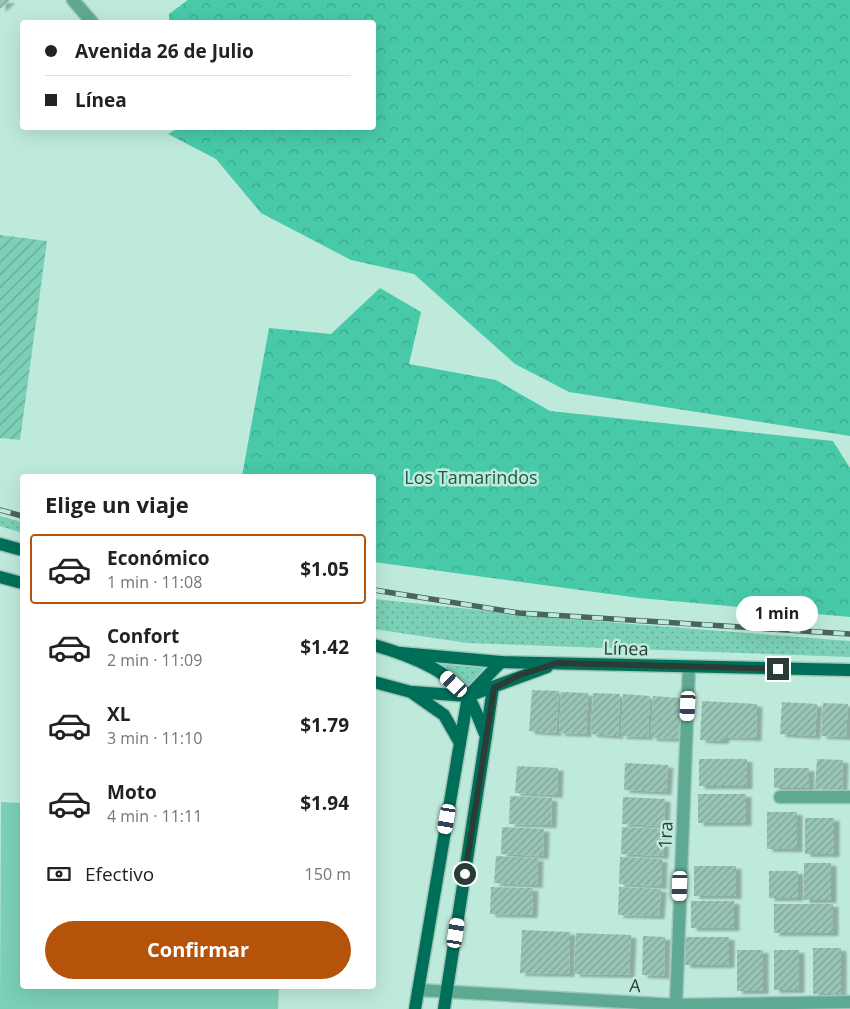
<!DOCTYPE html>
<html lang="es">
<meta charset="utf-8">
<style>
:root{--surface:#fff;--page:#f6f6f6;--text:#222;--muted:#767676;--line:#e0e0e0;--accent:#b45309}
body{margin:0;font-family:"Open Sans",sans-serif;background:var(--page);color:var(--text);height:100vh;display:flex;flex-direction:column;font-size:19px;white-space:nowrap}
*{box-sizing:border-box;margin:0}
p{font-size:16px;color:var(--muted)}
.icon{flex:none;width:28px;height:28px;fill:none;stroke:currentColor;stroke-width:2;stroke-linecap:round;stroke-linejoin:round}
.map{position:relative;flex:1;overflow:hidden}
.details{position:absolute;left:20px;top:474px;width:356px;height:515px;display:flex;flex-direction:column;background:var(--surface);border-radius:5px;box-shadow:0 5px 20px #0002}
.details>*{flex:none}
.hud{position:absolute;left:20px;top:20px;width:356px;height:110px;border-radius:5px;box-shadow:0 5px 20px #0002;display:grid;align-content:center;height:110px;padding:0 25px;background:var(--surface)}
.end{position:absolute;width:22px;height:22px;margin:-11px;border:6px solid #2a3c36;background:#fff;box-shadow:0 0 0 2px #fff}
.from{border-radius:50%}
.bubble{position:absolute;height:35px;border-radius:18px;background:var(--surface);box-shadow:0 5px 20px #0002;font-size:16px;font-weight:700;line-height:35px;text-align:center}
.car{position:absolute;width:15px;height:30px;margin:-15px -8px;border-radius:6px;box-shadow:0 0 4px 1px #0007;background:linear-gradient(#fff 24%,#345 0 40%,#fff 0 76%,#345 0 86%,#fff 0)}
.hud b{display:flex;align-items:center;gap:18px;height:48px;font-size:19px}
.hud b+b{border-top:1px solid var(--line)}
.hud i{width:12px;height:12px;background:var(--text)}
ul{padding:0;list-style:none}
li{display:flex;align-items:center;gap:15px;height:70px;margin:0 10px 8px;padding:0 15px;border:2px solid transparent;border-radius:5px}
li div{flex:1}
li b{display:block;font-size:19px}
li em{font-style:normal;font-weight:700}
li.on{border-color:var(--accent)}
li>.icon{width:45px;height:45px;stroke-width:1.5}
h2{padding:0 25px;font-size:22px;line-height:60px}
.pay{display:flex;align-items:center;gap:12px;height:55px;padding:0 25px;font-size:19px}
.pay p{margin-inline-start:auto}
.primary-button{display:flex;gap:10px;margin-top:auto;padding:10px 25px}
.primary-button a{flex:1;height:58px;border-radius:30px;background:var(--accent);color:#fff;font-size:20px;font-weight:700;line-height:58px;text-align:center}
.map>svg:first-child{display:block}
.grass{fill:url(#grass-dots)}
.forest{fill:url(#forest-crowns)}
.garden{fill:url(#garden-furrows)}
.pitch{fill:#7bd0b7}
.building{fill:url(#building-hatch);filter:url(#shadow)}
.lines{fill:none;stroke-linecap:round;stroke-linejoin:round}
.minor-casing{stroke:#a0c7ba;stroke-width:15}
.major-casing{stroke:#a0c7ba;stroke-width:15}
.minor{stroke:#5ea993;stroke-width:12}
.major{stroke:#006f59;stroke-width:12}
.rail-casing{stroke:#4c645c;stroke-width:5.5}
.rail{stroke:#beeadb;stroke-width:4;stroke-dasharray:11;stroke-linecap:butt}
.route{stroke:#2a3c36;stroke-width:6}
.labels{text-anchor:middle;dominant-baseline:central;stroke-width:5;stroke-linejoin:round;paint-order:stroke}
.park-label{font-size:18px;fill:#235749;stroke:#beeadb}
.street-label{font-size:18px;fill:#2a3c36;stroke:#beeadb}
</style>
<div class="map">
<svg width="850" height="1009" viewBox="0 0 850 1009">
<defs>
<pattern id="grass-dots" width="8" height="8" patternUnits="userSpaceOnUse" patternTransform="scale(1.25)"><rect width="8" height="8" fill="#7bd0b7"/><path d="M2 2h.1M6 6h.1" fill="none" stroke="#65aa96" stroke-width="1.8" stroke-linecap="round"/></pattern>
<pattern id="forest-crowns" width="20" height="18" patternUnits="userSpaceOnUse" patternTransform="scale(1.25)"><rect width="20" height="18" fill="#48caa9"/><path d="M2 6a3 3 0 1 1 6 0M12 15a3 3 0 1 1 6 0" fill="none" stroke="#3ca58a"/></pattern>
<pattern id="garden-furrows" width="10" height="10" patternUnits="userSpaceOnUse" patternTransform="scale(1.25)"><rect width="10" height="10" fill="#7bd0b7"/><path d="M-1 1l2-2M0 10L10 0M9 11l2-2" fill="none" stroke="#65aa96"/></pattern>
<pattern id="building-hatch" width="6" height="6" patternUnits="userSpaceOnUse" patternTransform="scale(1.25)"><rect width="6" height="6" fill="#99c5b6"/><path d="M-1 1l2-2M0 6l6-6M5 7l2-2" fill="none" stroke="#7da195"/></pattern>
<filter id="shadow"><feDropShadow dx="5.5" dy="3" stdDeviation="1" flood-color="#0004"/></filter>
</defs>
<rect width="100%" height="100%" fill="#beeadb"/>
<g class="grass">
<polygon points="0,516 22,522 22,533 0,526"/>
<polygon points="374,599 554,618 850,641 850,657 467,643 374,629"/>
<polygon points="439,664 484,668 469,685 452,671"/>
</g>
<g class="forest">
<polygon points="188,0 850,0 850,436 569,392 515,364 414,274 351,260 261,213 216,159 168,134 178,128 374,128 374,22 169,22 169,14"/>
<polygon points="380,288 421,312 409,364 496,380 550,411 833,441 850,468 850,617 639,598 374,562 374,476 242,476 269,328 331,334"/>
</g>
<polygon class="garden" points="0,235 47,241 20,440 0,438"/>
<polygon class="pitch" points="1,802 22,803 22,986 279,986 278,1009 0,1009"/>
<g class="building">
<polygon points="0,0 10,0 0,9"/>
<polygon points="532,690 559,691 556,733 529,731"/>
<polygon points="561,692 588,693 586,734 559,733"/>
<polygon points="593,693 620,694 618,736 591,734"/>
<polygon points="623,694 650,696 648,737 621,736"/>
<polygon points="653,696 680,698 678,739 651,738"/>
<polygon points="702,701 757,704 756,738 724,737 723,741 700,740"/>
<polygon points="782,702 817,704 815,736 780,734"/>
<polygon points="823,703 848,704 846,737 821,736"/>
<rect x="699" y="759" width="48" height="27"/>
<polygon points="817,759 843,760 842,790 815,789"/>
<polygon points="625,763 668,765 666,792 624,790"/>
<polygon points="517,766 558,768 557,795 515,793"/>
<rect x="774" y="768" width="35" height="20"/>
<rect x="698" y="794" width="48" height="29"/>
<polygon points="510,796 552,798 551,825 509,824"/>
<polygon points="623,797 665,799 664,826 622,824"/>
<rect x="767" y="812" width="30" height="37"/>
<rect x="805" y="818" width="29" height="36"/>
<polygon points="502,827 544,829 543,856 501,854"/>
<polygon points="622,827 664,829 663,856 621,854"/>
<polygon points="496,856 538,858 537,885 494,883"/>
<polygon points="620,857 662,859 661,886 619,884"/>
<rect x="804" y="863" width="27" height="37"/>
<rect x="694" y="866" width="42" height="30"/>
<rect x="769" y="871" width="29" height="27"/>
<polygon points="491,887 533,888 532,915 490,914"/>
<polygon points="619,887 661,889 659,916 618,915"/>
<rect x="691" y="901" width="43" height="27"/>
<rect x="774" y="904" width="59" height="29"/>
<polygon points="522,930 570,932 569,974 520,973"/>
<polygon points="576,933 631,935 629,975 574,974"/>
<polygon points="643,936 665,937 664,976 642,975"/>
<rect x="685" y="937" width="44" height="28"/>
<rect x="813" y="948" width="28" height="46"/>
<rect x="737" y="950" width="26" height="41"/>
<rect x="774" y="950" width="25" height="40"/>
</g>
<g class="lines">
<g class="minor-casing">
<g id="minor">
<polyline points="73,0 92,22"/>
<polyline points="780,797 850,797"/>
<polyline points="418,990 676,1005 850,1002"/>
<polyline points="676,1005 689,667"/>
</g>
</g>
<g class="major-casing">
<g id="major">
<polyline points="0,544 22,550"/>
<polyline points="0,577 22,583"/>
<path d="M374,645C405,654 448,669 468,697C476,708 480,724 486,736L444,1009"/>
<polyline points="401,653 501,662 850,670"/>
<polyline points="374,682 411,692 444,715 460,743 415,1009"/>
<polyline points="413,692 468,696 547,667"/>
<polyline points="470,694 501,662"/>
<polyline points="486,736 493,687"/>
<polyline points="460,743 468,696"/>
</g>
</g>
<use href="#minor" class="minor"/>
<use href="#major" class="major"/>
<g class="rail-casing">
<g id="rail">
<polyline points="0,510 22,516"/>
<polyline points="374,590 519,613 850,634"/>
</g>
</g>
<use href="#rail" class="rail"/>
</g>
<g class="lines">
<polyline class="route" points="465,874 494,688 520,675 557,663 778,669"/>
</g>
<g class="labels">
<g class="park-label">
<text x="471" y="477">Los Tamarindos</text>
</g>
<g class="street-label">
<text transform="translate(626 648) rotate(1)">Línea</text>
<text transform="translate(665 835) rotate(-88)">1ra</text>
<text transform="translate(635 985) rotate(3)">A</text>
</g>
</g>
</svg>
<i class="end from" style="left:465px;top:874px"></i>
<i class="end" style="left:778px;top:669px"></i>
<div class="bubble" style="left:736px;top:596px;width:82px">1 min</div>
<i class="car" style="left:454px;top:684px;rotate:313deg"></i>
<i class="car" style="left:688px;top:706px;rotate:183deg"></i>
<i class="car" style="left:447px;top:819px;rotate:190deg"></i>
<i class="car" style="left:680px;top:886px;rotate:182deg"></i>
<i class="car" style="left:456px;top:933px;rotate:9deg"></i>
<div class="hud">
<b><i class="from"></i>Avenida 26 de Julio</b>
<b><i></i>Línea</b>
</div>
<section class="details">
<h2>Elige un viaje</h2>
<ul>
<li class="on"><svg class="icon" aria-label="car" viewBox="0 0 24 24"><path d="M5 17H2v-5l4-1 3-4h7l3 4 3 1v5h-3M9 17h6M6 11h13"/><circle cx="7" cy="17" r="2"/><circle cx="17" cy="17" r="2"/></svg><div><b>Económico</b><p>1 min · 11:08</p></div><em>$1.05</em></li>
<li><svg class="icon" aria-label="car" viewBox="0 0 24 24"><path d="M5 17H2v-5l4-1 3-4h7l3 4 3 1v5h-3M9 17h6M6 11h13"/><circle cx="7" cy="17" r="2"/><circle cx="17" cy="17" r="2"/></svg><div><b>Confort</b><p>2 min · 11:09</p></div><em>$1.42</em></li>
<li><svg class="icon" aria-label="car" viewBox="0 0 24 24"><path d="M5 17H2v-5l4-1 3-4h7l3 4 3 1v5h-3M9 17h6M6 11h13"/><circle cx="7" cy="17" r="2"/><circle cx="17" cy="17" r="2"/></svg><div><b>XL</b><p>3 min · 11:10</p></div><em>$1.79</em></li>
<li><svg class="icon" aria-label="car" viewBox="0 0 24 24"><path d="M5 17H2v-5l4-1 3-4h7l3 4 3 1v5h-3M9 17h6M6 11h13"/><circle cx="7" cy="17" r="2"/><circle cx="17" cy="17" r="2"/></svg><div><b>Moto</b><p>4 min · 11:11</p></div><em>$1.94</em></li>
</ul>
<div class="pay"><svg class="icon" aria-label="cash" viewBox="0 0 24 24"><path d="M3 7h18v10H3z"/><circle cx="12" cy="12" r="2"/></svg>Efectivo<p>150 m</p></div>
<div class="primary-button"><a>Confirmar</a></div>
</section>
</div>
